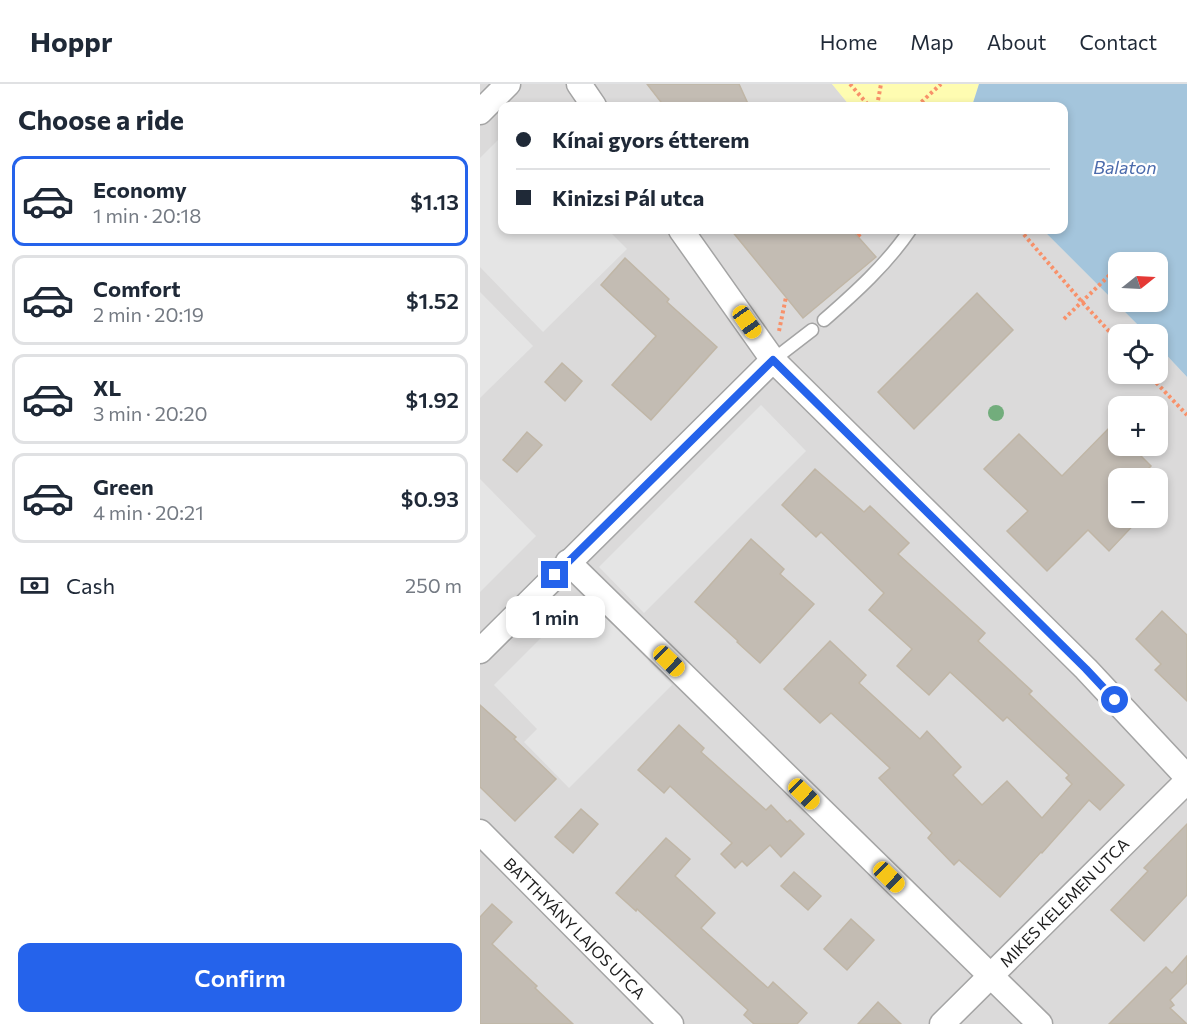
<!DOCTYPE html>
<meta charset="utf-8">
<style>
:root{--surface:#fff;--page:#f2f2f3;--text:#1f2937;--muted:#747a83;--line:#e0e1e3;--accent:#2563eb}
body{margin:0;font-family:Commissioner,sans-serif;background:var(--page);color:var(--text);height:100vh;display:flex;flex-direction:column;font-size:22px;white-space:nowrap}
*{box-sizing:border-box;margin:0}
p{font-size:20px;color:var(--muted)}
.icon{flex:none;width:33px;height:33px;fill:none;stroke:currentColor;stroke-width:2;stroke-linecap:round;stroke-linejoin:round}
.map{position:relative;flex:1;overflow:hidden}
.drawer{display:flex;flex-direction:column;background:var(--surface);width:480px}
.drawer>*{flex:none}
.top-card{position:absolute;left:18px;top:18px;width:570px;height:132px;border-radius:12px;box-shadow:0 3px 9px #0003;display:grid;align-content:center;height:132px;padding:0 18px;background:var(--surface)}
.needle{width:39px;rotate:72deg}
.fabs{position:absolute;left:628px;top:168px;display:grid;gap:12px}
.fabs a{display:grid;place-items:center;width:60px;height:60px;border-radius:12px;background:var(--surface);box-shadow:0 3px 9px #0003;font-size:30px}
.end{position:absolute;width:27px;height:27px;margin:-14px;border:8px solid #2563eb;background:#fff;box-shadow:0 0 0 3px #fff}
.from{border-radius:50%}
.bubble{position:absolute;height:42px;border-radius:12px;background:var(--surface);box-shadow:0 3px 9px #0003;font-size:20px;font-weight:600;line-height:42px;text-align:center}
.car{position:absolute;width:18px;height:36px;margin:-18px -9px;border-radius:8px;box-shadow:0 0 4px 2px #0007;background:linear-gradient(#f5c518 24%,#345 0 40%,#f5c518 0 76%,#345 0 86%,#f5c518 0)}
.top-card b{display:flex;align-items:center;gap:21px;height:57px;font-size:22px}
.top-card b+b{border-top:2px solid var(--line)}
.top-card i{width:15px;height:15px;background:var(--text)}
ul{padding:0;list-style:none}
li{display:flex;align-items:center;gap:18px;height:90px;margin:0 12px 9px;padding:0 6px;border:3px solid var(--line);border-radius:12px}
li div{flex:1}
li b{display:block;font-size:22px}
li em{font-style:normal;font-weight:600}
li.on{border-color:var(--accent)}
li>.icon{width:54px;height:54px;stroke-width:1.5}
h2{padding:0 18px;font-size:27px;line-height:72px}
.pay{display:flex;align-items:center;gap:15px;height:66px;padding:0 18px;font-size:22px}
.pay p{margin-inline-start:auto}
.primary-button{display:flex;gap:12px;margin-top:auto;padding:12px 18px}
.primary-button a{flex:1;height:69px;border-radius:12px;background:var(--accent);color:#fff;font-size:24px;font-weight:600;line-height:69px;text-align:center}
header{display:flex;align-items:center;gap:36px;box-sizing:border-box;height:84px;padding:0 30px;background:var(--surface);border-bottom:2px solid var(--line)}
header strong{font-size:28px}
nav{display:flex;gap:33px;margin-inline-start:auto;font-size:21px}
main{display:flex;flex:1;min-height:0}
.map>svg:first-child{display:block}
.residential{fill:#dbdada;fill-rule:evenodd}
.sand{fill:#fefcb1}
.parking{fill:#e5e5e5}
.water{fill:#a4c5dc;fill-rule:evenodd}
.building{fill:#c3bcb3;stroke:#c0b6a6;stroke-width:1.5}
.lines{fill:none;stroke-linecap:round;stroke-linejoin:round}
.service-casing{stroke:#a4a4a4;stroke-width:15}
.minor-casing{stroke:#a4a4a4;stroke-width:27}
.path{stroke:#f8916a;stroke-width:4;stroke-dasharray:3 3;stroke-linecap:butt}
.service{stroke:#fff;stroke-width:12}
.minor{stroke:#fff;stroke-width:24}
.tree{fill:#72ad7c}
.route{stroke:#2563eb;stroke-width:8}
.labels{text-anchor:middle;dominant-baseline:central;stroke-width:4.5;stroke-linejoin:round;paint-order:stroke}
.street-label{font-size:16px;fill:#1d1d1d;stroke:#fff}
.water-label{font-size:18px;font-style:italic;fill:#4b6bac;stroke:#fff}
</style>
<header>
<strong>Hoppr</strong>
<nav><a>Home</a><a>Map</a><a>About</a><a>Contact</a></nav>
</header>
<main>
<section class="drawer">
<h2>Choose a ride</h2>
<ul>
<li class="on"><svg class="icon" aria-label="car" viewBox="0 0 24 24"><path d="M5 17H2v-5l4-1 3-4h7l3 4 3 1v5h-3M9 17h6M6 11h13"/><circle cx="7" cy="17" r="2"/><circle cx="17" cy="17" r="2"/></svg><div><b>Economy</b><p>1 min · 20:18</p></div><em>$1.13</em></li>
<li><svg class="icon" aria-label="car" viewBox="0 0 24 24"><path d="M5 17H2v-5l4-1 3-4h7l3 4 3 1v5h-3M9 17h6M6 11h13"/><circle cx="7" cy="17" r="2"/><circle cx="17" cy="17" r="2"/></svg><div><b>Comfort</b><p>2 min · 20:19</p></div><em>$1.52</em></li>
<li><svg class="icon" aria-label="car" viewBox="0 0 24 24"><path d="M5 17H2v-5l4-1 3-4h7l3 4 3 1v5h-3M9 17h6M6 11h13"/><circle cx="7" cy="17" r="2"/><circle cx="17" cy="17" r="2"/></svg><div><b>XL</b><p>3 min · 20:20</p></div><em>$1.92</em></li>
<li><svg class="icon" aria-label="car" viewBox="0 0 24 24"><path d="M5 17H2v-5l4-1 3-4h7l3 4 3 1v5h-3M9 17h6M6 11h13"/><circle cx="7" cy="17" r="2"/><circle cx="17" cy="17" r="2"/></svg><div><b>Green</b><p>4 min · 20:21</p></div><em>$0.93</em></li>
</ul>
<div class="pay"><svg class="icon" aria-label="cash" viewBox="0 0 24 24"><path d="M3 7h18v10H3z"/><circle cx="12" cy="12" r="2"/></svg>Cash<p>250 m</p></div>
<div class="primary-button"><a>Confirm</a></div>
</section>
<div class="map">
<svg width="707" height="940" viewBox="0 0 707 940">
<rect width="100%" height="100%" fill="#eeece3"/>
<path class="residential" d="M0,0H352L370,22H22V146H563L667,250H639V290H678V262L707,293V940H0ZM639,322H678V362H639ZM639,394H678V434H639Z"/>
<polygon class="sand" points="352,0 499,0 492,22 370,22"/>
<g class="parking">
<polygon points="22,52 22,146 128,146 147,165 63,248 0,183 0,74"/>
<polygon points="0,208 53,262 0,314"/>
<polygon points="281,321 326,367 164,529 119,483"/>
<polygon points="0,395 56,452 0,508"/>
<polygon points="104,511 192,601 89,704 44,658 57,645 14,601"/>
</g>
<path class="water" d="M499,0H707V293L678,262V250H667L563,146H584V22H492ZM639,178H678V218H639Z"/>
<g class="building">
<polygon points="167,0 259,0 269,22 184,22"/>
<polygon points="251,146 372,146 396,173 323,234"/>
<polygon points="145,174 189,215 187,218 237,263 171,336 132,301 176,252 121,201"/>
<polygon points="497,209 533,246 434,345 398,308"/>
<polygon points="82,279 102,297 85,317 65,298"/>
<polygon points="631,342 639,350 639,362 651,362 671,382 659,394 639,394 639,434 660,434 629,467 608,446 567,487 527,447 548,427 504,385 539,350 582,392"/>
<polygon points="47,348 62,361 37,388 23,376"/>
<polygon points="335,385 384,428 390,422 429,459 418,470 505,549 498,557 552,607 549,610 644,701 620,726 609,716 562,769 561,768 520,813 479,776 474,781 448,754 452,749 399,694 410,684 351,629 340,639 304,605 350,557 386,591 379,599 440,655 447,647 481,683 473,691 502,721 527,697 562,734 592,700 586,694 589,691 527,633 523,637 470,588 449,611 417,582 432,565 389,526 404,509 341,448 336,453 302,421"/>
<polygon points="271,455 304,485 300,490 334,520 280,579 257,558 258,557 215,518"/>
<polygon points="682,527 707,551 707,617 675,586 681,580 656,555"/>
<polygon points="0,621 36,653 34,655 76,695 35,737 0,703"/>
<polygon points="199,641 224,664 221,668 286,726 291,721 307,738 310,736 324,750 301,773 290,761 267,782 262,777 255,784 241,770 252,759 190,702 184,709 158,686"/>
<polygon points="101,725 118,740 93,769 75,753"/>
<polygon points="707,740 707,811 664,857 631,826 668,787 664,784"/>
<polygon points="186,754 210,775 195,792 235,829 221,844 288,904 293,898 327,929 317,940 274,940 264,931 268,926 157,825 156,827 136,809"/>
<polygon points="314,788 341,812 328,826 301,802"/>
<polygon points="12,820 32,838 12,860 57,902 55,904 93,940 0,940 0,833"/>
<polygon points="371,835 394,856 367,886 344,865"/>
<polygon points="707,872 707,899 690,916 694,921 690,924 707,940 629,940 686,883 692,889"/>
<polygon points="398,918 421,940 378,940"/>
</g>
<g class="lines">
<g class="service-casing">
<g id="service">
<path d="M344,236C375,209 407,180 430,146"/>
<polyline points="293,276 332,246"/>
</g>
</g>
<g class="minor-casing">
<g id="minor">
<polyline points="99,0 114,22"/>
<polyline points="0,28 28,0"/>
<polyline points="201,146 293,276 606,585 707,693"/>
<polyline points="88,478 560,940"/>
<polyline points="0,567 293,276"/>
<polyline points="0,748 191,940"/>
<polyline points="462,940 707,697"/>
</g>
</g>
<g class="path">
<polyline points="370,0 389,22"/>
<polyline points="397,22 401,0"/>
<polyline points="437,22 461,0"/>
<polyline points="540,146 602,218 639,258"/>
<polyline points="378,152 385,146"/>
<polyline points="643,178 652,170"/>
<polyline points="584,235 639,182"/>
<polyline points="299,247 306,213"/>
<polyline points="668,290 707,331"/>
</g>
<use href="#service" class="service"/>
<use href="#minor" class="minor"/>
</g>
<circle class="tree" cx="516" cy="329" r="8"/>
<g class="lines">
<polyline class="route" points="75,491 293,276 606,585 635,616"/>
</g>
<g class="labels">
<g class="street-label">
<text transform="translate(584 818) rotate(-45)">MIKES KELEMEN UTCA</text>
<text transform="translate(95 844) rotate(45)">BATTHYÁNY LAJOS UTCA</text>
</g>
<g class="water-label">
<text x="645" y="83">Balaton</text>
</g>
</g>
</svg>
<div class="fabs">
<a><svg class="needle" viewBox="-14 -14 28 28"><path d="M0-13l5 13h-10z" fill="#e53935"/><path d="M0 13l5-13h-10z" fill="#747a83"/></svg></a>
<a><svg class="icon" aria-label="locate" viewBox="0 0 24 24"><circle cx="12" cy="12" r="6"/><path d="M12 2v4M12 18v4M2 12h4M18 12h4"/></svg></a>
<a>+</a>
<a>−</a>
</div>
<i class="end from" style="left:635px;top:616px"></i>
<i class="end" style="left:75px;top:491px"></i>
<div class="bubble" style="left:26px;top:512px;width:99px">1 min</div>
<i class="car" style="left:267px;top:238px;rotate:145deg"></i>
<i class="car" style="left:189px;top:577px;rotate:134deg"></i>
<i class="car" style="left:324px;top:710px;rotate:134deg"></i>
<i class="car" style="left:409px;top:793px;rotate:134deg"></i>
<div class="top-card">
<b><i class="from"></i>Kínai gyors étterem</b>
<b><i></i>Kinizsi Pál utca</b>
</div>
</div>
</main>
